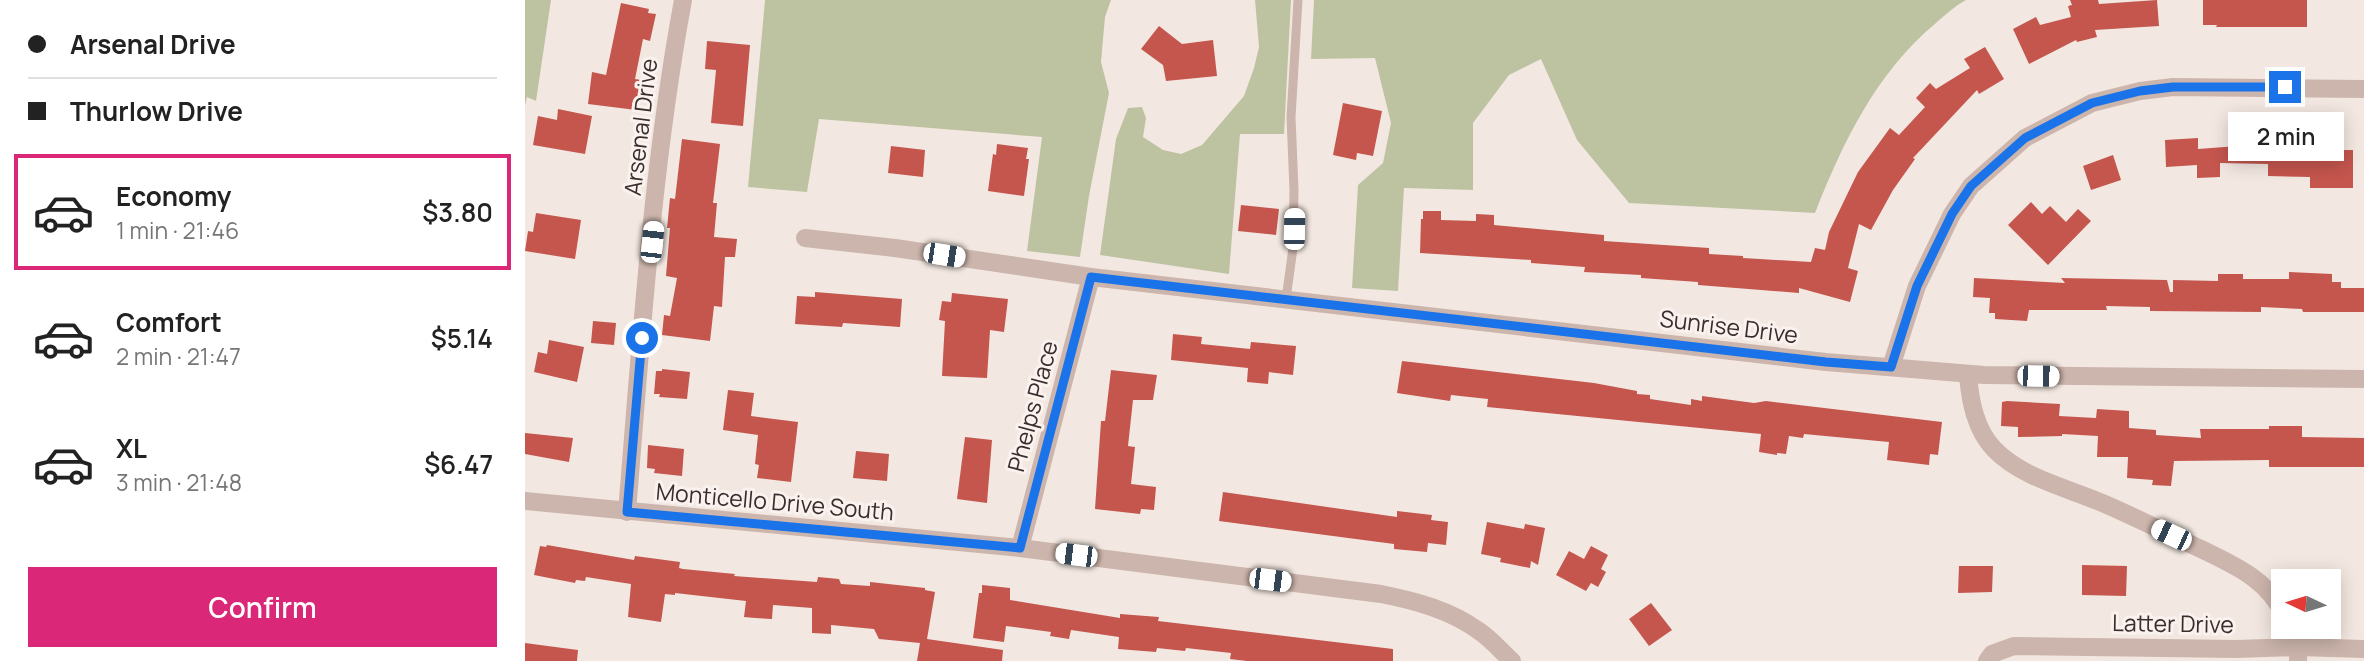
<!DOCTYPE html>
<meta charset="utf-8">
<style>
:root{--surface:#fff;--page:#f6f6f6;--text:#222;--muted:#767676;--line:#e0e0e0;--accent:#db2777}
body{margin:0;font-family:Manrope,sans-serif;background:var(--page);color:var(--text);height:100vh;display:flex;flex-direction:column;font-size:26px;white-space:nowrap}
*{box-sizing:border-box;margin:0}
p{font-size:23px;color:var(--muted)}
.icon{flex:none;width:38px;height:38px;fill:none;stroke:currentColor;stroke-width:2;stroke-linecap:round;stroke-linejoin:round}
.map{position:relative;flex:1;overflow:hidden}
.panel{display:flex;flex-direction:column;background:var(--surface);width:525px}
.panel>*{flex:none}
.banner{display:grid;align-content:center;height:154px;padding:0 28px;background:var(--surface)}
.needle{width:46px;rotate:274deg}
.fabs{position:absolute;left:1746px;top:569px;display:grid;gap:14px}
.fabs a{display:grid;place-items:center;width:70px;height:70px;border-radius:0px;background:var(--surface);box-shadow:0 4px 18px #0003;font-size:35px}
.end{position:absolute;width:32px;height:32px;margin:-16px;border:9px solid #1a73e8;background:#fff;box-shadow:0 0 0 4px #fff}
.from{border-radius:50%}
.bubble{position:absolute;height:49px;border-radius:0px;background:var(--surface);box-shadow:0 4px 18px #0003;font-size:23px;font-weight:600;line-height:49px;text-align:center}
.car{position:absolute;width:21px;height:42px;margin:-21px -10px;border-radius:9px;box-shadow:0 0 5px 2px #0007;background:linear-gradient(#fff 24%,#345 0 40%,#fff 0 76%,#345 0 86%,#fff 0)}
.banner b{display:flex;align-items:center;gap:24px;height:66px;font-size:26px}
.banner b+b{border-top:2px solid var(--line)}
.banner i{width:18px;height:18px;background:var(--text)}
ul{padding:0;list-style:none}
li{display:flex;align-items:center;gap:21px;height:116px;margin:0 14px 10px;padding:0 14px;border:4px solid transparent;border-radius:0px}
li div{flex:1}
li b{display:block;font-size:26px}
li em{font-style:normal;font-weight:600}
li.current{border-color:var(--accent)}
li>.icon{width:63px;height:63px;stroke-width:1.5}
.action{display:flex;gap:14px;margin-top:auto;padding:14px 28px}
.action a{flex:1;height:80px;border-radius:0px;background:var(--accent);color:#fff;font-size:28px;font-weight:600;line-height:80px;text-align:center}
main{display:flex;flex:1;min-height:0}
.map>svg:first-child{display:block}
.green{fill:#bdc3a1}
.building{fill:#c4564e}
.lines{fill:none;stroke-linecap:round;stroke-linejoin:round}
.lane{stroke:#ccb5ac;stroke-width:9}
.street{stroke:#ccb5ac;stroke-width:18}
.route{stroke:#1a73e8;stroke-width:9}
.labels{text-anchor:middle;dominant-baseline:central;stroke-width:6;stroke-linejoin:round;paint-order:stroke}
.street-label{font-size:23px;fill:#3a2d2b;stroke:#faf2ee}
</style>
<main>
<section class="panel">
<div class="banner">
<b><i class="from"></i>Arsenal Drive</b>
<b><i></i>Thurlow Drive</b>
</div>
<ul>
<li class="current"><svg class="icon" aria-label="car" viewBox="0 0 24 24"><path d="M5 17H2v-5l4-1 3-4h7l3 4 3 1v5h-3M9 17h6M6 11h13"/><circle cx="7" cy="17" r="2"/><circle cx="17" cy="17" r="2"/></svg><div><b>Economy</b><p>1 min · 21:46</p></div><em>$3.80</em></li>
<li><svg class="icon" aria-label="car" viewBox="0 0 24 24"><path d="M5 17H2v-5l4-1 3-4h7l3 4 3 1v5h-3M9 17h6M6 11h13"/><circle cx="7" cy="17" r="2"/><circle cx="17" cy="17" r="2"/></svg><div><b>Comfort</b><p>2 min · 21:47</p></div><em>$5.14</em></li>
<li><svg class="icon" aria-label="car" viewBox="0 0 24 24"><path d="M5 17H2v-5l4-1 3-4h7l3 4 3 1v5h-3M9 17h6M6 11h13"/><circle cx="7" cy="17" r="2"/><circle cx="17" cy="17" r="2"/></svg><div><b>XL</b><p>3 min · 21:48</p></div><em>$6.47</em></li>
</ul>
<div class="action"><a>Confirm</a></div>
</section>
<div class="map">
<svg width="1839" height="661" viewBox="0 0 1839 661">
<rect width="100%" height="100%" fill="#f3e8e1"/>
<g class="green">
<polygon points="0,0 26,0 11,101 2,97 0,105"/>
<polygon points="240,0 586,0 580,17 576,62 584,93 564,196 555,257 502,251 517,137 294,119 282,192 223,187"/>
<polygon points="730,0 766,0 759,134 715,134 704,274 575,255 591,139 603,108 617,107 621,118 618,137 638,150 656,154 677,145 719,96 729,68 734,47"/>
<path d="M789,0H1441C1430,6 1421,14 1411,23C1351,73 1318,142 1290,213L1104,203L1052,140L1016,59L984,75L948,123V190L879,188L873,291L827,288L833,185L858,163L866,123L850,58L786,59Z"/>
</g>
<g class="building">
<polygon points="1545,0 1573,0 1574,4 1632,0 1634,26 1570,30 1572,37 1552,42 1551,40 1504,64 1488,29 1511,17 1515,25 1546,17 1543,6 1547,5"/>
<polygon points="1678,0 1782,0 1782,27 1691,27 1692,25 1678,25"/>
<polygon points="96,3 124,9 123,13 131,14 125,41 118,39 110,79 116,80 111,110 63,104 67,72 81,75"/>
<polygon points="634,26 657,44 688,40 692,76 641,81 638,65 616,49"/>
<polygon points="182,41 225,45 218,126 186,123 191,70 180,69"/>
<polygon points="1460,47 1479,79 1454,94 1452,90 1388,158 1390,159 1368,190 1346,230 1334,224 1323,268 1333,271 1325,302 1274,288 1274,293 1173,285 1173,282 1116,278 1116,275 1059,272 1060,267 1006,263 1006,260 895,253 896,219 898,219 898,211 916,211 916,220 951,221 951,214 969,215 969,225 1079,235 1079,241 1184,248 1184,254 1218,256 1218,258 1286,262 1290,248 1300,250 1304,232 1333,172 1365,128 1374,135 1400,107 1391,98 1405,83 1411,89 1445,68 1439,59"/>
<polygon points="818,103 857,111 848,156 832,153 831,160 808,155"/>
<polygon points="33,109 67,116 60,154 8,145 13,116 32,120"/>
<polygon points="1725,132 1745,133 1745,154 1785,155 1785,139 1817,139 1817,150 1828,150 1828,188 1785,188 1785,177 1743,176 1743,164 1695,163 1695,177 1672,178 1672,165 1641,167 1640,140 1673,138 1673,149 1713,146 1712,137 1725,137"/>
<polygon points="157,139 195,144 188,203 192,203 189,237 212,239 210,257 200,257 197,307 189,306 185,341 137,335 139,315 145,316 152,278 141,276 145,228 142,228 145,198 150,199"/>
<polygon points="472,144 503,148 501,159 504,159 499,196 463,191 468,154 471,155"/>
<polygon points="366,146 400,150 398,177 363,173"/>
<polygon points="1588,155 1596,180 1566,190 1558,166"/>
<polygon points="1506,202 1517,214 1525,206 1541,222 1553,209 1566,221 1523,265 1483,225"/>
<polygon points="716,205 754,209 751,235 713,231"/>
<polygon points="11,213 56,220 50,259 0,251 3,231 8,232"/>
<polygon points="1764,272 1807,274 1807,282 1816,282 1816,288 1839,288 1839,312 1778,312 1777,309 1736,307 1736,312 1625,311 1625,307 1581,306 1582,310 1504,310 1502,321 1470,319 1470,313 1464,313 1465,298 1448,297 1449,278 1540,283 1536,278 1642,280 1645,292 1648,292 1648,280 1693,281 1693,274 1718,274 1718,279 1764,279"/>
<polygon points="290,292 377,299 375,327 318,323 317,327 270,324 272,296 290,297"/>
<polygon points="427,293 483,299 479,332 465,330 462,378 417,376 420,321 414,320 417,301 426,302"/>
<polygon points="68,321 91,323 89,345 66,343"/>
<polygon points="648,334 677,337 676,344 725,349 726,342 771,346 768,375 744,372 743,384 722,382 723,368 646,360"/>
<polygon points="24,340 59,347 52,382 9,372 13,352 22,354"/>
<polygon points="877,361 1069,383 1112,391 1112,394 1125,395 1125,399 1166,405 1166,399 1177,401 1177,396 1229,403 1241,401 1417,422 1413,455 1405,454 1404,465 1362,460 1364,442 1279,434 1278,438 1264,436 1261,454 1252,453 1252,455 1234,452 1236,434 962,407 963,399 926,395 925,401 872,393"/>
<polygon points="137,369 165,372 162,399 134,397 135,394 129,394 131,371 137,371"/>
<polygon points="586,370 632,375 628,400 608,400 603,446 610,447 606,484 631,487 629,510 616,509 615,514 570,509 576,421 580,421"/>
<polygon points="203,390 229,393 226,416 273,422 266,482 232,478 234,465 230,464 233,435 198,430"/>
<polygon points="1482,401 1535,404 1534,416 1571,418 1572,409 1604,411 1604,428 1631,430 1631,435 1676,438 1675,429 1744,429 1744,426 1777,426 1777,437 1839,438 1839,467 1744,467 1744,460 1649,461 1646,486 1627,485 1628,480 1602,478 1603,457 1572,457 1573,436 1537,434 1537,436 1493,437 1493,427 1476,426 1477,402"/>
<polygon points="0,433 48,438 44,462 0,454"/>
<polygon points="440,437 467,440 462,503 432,499"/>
<polygon points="123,445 159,449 157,476 129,473 130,469 122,468"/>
<polygon points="331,451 364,454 362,481 328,478"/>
<polygon points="698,492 872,517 872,511 907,515 906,520 923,522 921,545 903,543 902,552 869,549 869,544 694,521"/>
<polygon points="962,522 999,529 1000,524 1020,528 1013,565 1006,561 1005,568 975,562 976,558 956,554"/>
<polygon points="22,545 109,560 110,556 155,562 154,568 158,569 210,574 209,576 292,582 293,577 314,579 316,584 345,586 345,582 400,588 400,590 410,592 402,639 478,650 477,661 392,661 395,643 354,639 349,629 306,625 306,634 287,633 287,608 248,605 247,619 230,618 219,617 221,601 150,593 150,595 140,594 136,622 103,617 106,584 61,577 60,581 51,580 50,583 9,575 15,546 21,547"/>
<polygon points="1066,546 1083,555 1076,569 1081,572 1073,587 1066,583 1061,591 1031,575 1044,551 1059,559"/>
<polygon points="1557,565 1602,566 1601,596 1557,595"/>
<polygon points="1434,566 1468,566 1467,592 1433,593"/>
<polygon points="457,585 485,588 485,600 595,618 595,614 634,617 633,621 868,649 868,661 722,661 705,659 706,653 661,648 660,651 632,648 631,652 593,649 594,637 546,630 544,639 525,636 526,632 481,626 479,642 448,638 454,593 457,593"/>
<polygon points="1126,603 1147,630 1124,646 1104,619"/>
<polygon points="0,643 53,650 52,661 0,661"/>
</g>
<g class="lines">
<polyline class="lane" points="761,299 768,248 769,190 766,117 773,0"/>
<g class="street">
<polyline points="280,238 370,248 566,277 1301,362 1459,375 1839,379"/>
<polyline points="1366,367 1392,286 1427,214 1446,186 1500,138 1567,103 1615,91 1648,87 1839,89"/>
<path d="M1443,375C1445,400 1450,429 1469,449C1498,479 1544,488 1582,505C1614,519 1646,535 1678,550C1711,566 1743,580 1759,615"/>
<path d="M0,501L495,548L856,594C891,601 925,610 954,631C966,639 976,651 987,661"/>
<path d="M102,512C116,342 127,167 158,0"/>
<polyline points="495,548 566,277"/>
<polyline points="1764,626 1773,647 1773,661"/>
<polyline points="1462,661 1467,654 1489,646 1711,649 1773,647 1839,649"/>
</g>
</g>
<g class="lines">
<polyline class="route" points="117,338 102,512 495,548 566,277 1301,362 1366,367 1392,286 1427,214 1446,186 1500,138 1567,103 1615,91 1648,87 1760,87"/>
</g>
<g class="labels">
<g class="street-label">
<text transform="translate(115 127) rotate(-83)">Arsenal Drive</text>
<text transform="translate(1204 326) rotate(7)">Sunrise Drive</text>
<text transform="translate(507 406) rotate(-75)">Phelps Place</text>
<text transform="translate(250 501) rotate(5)">Monticello Drive South</text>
<text transform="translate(1648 623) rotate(1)">Latter Drive</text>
</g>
</g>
</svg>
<div class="fabs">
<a><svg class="needle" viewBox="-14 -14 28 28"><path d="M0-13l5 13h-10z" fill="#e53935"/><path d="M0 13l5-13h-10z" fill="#767676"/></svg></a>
</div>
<i class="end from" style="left:117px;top:338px"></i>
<i class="end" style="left:1760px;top:87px"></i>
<div class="bubble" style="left:1703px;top:112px;width:116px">2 min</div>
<i class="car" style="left:769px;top:229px;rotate:1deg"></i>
<i class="car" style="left:127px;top:242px;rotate:6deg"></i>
<i class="car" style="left:419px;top:255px;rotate:99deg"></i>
<i class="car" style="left:1513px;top:376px;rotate:91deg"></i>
<i class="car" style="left:1646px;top:535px;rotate:295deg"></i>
<i class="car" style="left:551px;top:555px;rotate:277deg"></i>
<i class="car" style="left:745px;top:580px;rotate:97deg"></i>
</div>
</main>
